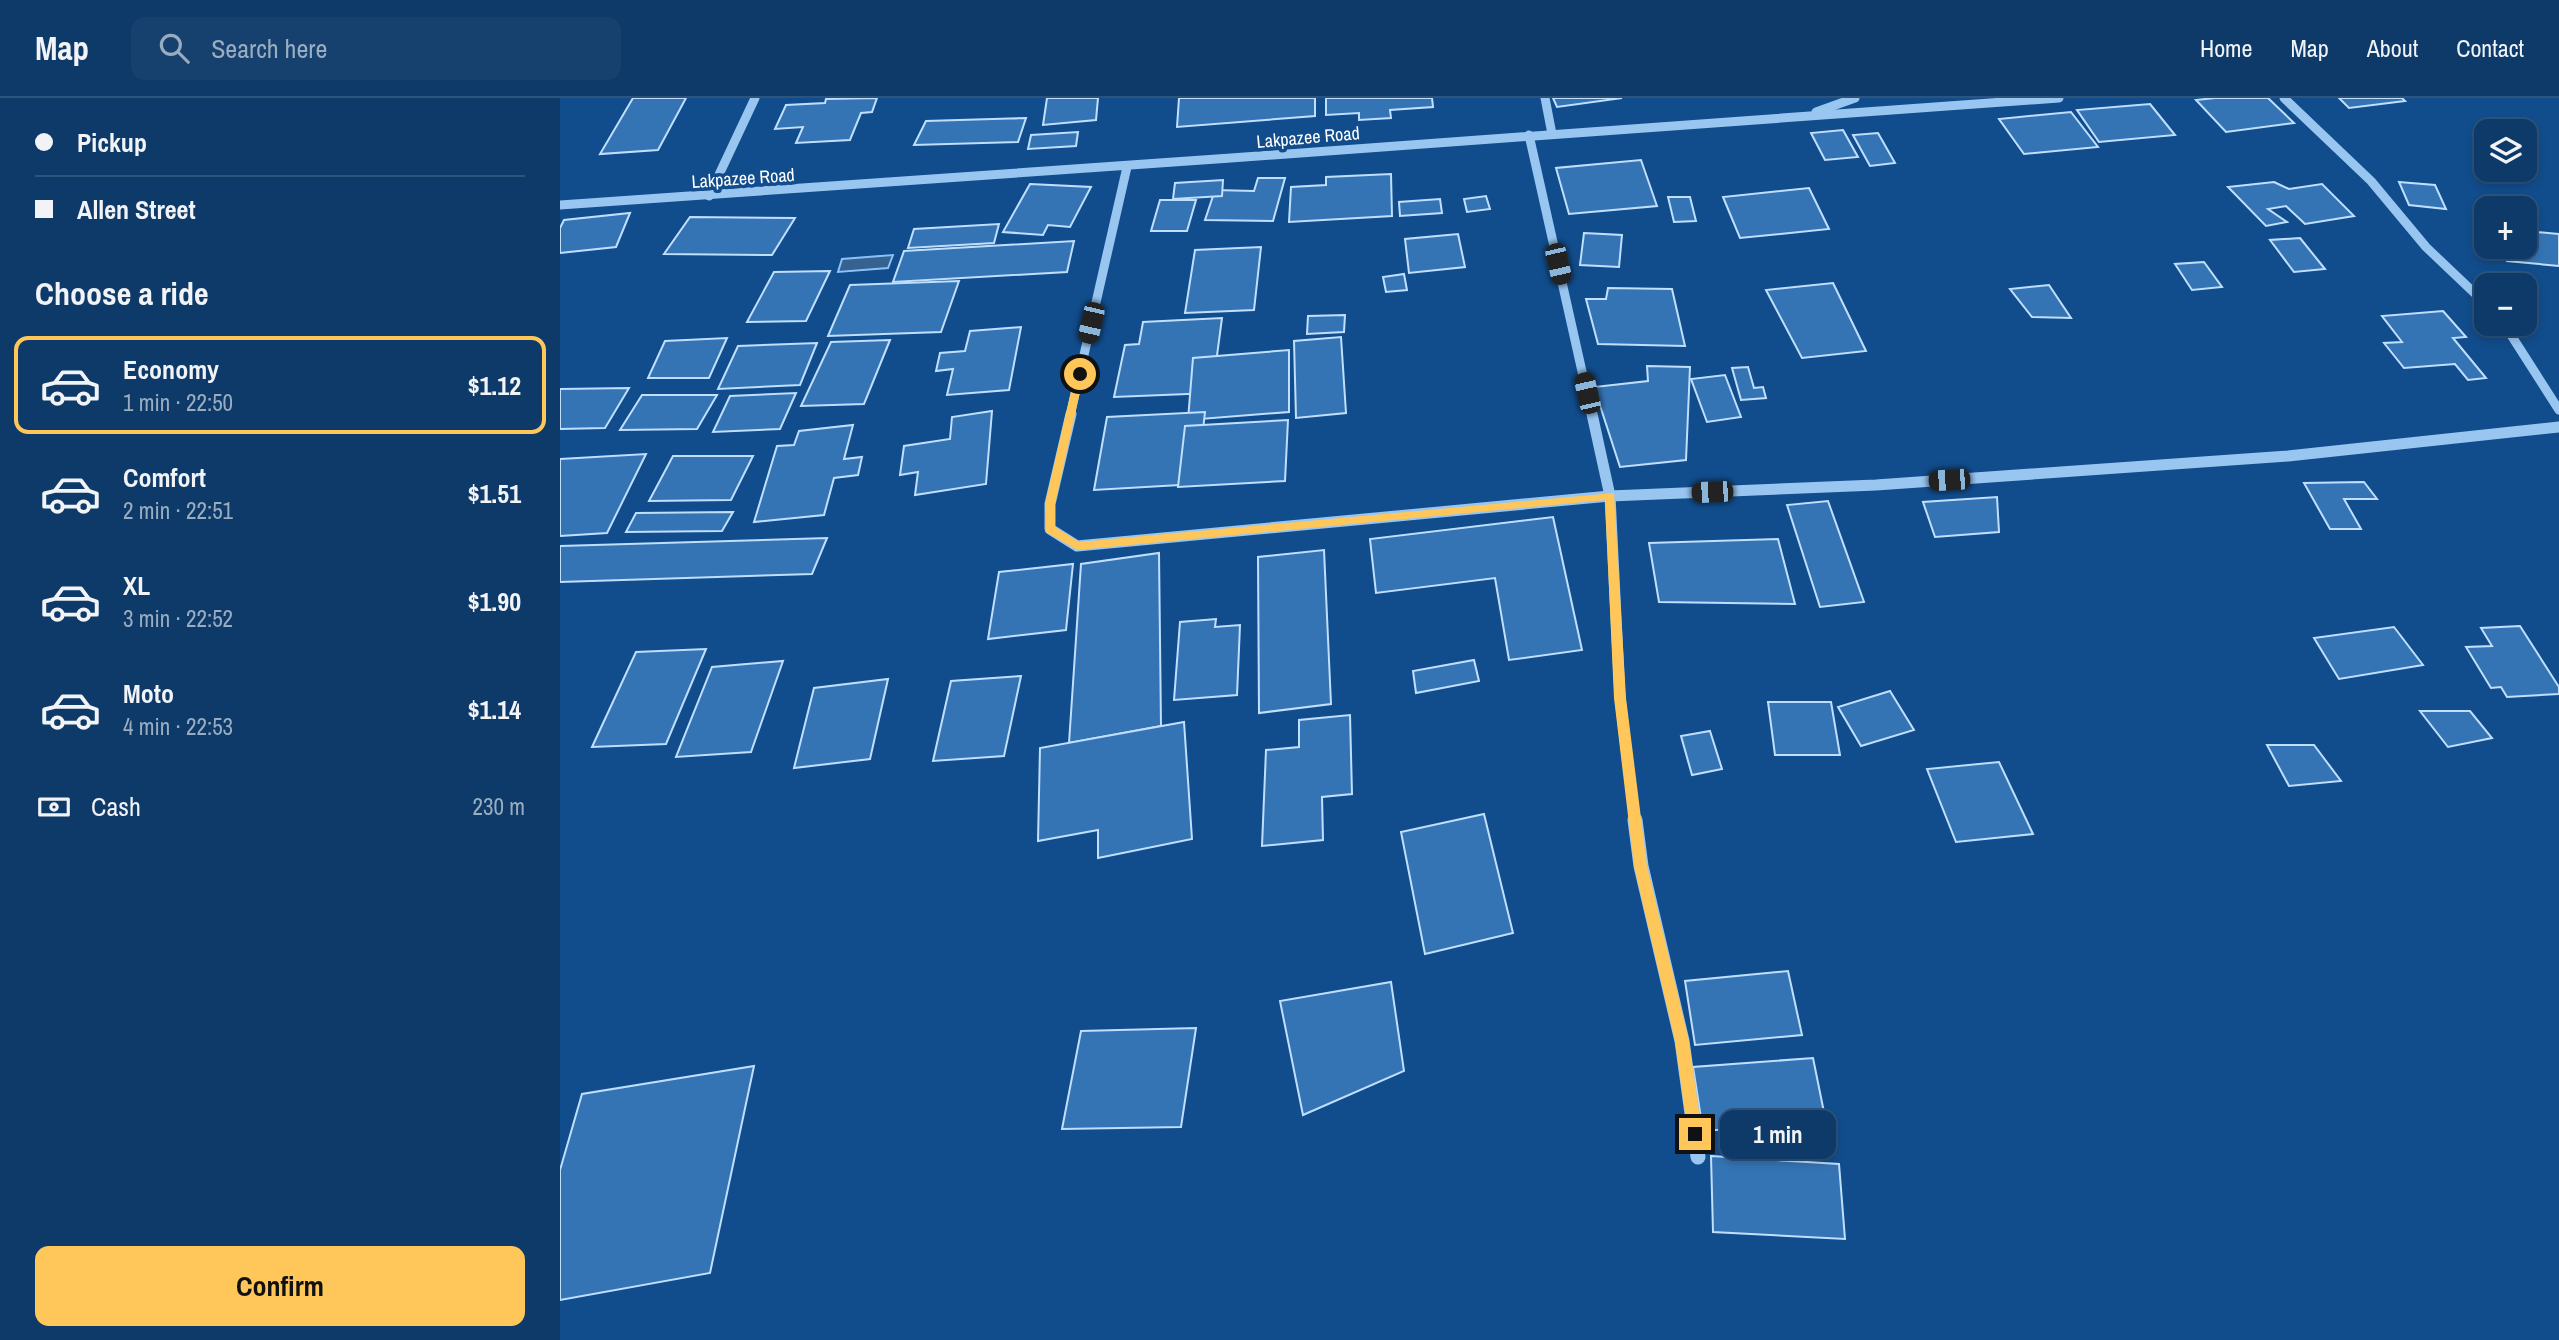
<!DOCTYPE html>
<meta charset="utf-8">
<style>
:root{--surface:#0d3a69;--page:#16416f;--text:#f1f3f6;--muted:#9aadc0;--line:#2d547d;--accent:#ffc75a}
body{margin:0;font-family:"Archivo Narrow",sans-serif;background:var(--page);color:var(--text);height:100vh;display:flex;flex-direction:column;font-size:26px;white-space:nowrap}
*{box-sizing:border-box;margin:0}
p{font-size:23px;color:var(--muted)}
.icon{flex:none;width:38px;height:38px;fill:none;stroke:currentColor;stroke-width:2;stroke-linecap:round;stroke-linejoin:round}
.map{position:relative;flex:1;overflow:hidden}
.side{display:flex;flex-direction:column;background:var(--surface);width:560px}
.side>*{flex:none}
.banner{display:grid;align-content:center;height:154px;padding:0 35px;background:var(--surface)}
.fabs{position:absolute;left:1914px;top:21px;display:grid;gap:14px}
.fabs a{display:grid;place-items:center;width:63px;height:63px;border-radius:14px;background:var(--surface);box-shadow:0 4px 10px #0003,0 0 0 2px var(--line);font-size:35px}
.end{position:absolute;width:32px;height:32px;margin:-16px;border:9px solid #ffc75a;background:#111;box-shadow:0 0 0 4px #111}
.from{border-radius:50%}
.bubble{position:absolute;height:49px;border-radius:14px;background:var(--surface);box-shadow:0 4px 10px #0003,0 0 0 2px var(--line);font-size:23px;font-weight:700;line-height:49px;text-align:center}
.car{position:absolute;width:21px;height:42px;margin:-21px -10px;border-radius:9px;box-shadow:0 0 5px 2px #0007;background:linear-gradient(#222 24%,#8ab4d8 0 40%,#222 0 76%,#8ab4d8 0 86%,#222 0)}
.banner b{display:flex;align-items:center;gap:24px;height:66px;font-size:26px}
.banner b+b{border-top:2px solid var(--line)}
.banner i{width:18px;height:18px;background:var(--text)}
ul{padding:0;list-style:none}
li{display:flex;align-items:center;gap:21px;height:98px;margin:0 14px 10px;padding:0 21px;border:4px solid transparent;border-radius:14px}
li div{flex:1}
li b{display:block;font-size:26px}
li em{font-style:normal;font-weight:700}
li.current{border-color:var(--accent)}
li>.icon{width:63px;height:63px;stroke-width:1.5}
h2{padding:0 35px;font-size:32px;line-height:84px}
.pay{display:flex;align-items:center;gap:18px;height:77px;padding:0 35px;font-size:26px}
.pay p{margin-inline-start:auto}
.action{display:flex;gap:14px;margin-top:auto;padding:14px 35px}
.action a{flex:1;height:80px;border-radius:14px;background:var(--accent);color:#111;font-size:28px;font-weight:700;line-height:80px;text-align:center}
header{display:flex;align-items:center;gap:42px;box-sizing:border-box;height:98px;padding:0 35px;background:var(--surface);border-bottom:2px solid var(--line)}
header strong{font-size:33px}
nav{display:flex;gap:38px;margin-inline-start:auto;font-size:24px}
.search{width:490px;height:63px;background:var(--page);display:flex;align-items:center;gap:18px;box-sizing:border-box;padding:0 24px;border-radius:14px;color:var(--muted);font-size:26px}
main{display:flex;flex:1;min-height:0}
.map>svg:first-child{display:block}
.water{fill:#356291;stroke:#8bc2f5;stroke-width:2}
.building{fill:#3574b4;stroke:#c0dffd;stroke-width:2}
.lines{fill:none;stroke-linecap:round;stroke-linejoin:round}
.minor-far2{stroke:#99c6f1;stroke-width:9}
.minor-far1{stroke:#99c6f1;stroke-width:11}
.minor{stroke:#99c6f1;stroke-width:15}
.route{fill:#ffc75a}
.labels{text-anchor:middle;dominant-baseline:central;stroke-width:7;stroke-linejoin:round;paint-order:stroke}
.far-street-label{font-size:18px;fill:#fff;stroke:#114d8c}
</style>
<header>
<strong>Map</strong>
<div class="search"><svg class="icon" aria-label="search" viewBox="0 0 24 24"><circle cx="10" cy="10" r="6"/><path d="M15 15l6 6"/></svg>Search here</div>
<nav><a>Home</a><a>Map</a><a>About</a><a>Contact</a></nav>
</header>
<main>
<section class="side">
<div class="banner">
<b><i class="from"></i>Pickup</b>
<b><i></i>Allen Street</b>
</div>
<h2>Choose a ride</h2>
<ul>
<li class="current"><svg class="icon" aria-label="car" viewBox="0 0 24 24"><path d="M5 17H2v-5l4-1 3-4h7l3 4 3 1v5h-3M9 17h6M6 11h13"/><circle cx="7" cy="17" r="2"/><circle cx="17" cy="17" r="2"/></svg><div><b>Economy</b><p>1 min · 22:50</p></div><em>$1.12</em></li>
<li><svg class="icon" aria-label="car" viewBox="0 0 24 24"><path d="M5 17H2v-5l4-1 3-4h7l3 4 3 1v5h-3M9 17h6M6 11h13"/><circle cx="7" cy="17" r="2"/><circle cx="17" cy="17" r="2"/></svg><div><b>Comfort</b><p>2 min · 22:51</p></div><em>$1.51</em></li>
<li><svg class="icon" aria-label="car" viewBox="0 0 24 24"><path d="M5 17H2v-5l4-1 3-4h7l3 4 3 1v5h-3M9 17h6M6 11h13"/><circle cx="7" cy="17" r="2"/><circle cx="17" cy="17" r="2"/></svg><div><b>XL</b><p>3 min · 22:52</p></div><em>$1.90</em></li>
<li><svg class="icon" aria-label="car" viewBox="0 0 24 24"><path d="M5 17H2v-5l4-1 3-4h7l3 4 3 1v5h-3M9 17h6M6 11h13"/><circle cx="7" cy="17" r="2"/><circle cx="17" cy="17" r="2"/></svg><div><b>Moto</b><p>4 min · 22:53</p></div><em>$1.14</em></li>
</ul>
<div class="pay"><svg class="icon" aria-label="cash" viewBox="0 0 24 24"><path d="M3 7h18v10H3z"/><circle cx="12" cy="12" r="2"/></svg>Cash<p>230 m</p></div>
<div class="action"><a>Confirm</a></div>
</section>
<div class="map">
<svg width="1999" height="1242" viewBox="0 0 1999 1242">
<rect width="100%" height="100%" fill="#114d8c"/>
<polygon class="water" points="333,157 328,170 278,174 282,161"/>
<g class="building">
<polygon points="73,0 126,0 98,52 40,56"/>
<polygon points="317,0 312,14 301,15 290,42 236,45 243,29 215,31 226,7 265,5 266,1"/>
<polygon points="487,0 538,0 536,22 483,27"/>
<polygon points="619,0 755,0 755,18 617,29"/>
<polygon points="766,0 872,0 873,9 830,12 831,20 799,22 799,15 766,17"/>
<polygon points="993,0 1062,0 997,9"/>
<polygon points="1655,0 1708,0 1734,25 1666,34 1636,2"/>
<polygon points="1779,0 1842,0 1845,3 1789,10"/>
<polygon points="1590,6 1615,37 1539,44 1517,12"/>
<polygon points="1511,14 1538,49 1464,56 1439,21"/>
<polygon points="466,20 458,44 354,47 366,23"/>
<polygon points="1283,32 1298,59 1265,62 1251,35"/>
<polygon points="518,34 516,48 468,51 471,37"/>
<polygon points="1318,35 1335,65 1310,68 1293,37"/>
<polygon points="1081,62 1097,108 1009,116 996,70"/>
<polygon points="831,76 832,118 729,124 731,89 766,87 766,79"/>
<polygon points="698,80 725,80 713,123 645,122 655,92 694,93"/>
<polygon points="663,82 662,98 613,101 615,85"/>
<polygon points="1714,84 1729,91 1762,86 1794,118 1745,126 1726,108 1708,111 1727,124 1706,128 1668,89"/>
<polygon points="1839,84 1875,87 1886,111 1849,107"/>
<polygon points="470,86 531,89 510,129 488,127 483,137 443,134"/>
<polygon points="1249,90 1269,131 1180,140 1163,99"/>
<polygon points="926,98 930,111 907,114 904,101"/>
<polygon points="1108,99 1130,99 1136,123 1114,124"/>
<polygon points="880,101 882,115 840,118 839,104"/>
<polygon points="600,102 636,102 627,133 591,133"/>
<polygon points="70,115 56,149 0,155 0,130 4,122"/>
<polygon points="130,119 235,120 212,157 104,156"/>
<polygon points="439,126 434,145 348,150 354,131"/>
<polygon points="1965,133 1999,136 1999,168 1947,163 1940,149 1965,149"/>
<polygon points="1024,135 1062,137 1059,169 1020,167"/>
<polygon points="898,136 905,169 849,175 845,141"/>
<polygon points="1740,140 1765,171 1734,174 1710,142"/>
<polygon points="514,143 507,174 333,184 344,153"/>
<polygon points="701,149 694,212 625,215 635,152"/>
<polygon points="1644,164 1662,189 1632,192 1615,166"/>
<polygon points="270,173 246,223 187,224 214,174"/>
<polygon points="844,176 847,192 826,194 823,179"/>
<polygon points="399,183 381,234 268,238 290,187"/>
<polygon points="1273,185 1306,253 1242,260 1206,192"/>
<polygon points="1489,187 1511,220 1472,219 1450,191"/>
<polygon points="1048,190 1112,191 1125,248 1038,246 1026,201 1046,201"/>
<polygon points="1883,213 1906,239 1893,240 1926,280 1908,282 1895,266 1844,270 1824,245 1842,244 1822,218"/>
<polygon points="785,217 784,234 747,236 748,218"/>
<polygon points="662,220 652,295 554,299 565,247 579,246 583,224"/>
<polygon points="461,229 449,292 387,297 393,271 376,273 380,255 405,253 410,233"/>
<polygon points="781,239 786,315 736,320 734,243"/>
<polygon points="167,240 149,280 88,280 105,243"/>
<polygon points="330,242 304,306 241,308 271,244"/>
<polygon points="257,245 240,287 158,291 178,248"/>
<polygon points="729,252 729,314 628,322 633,260"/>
<polygon points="1087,268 1130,269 1126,362 1060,369 1034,289 1088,283"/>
<polygon points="1188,269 1194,290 1203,289 1206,300 1181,302 1172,270"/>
<polygon points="1165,277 1181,319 1147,324 1131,281"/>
<polygon points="69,290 45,330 0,331 0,291"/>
<polygon points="236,295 220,331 153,334 170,298"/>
<polygon points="82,297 157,297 137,331 60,332"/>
<polygon points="432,313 426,386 355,397 358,374 340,377 344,348 390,341 392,319"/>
<polygon points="645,314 637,386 534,392 547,319"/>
<polygon points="728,322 725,383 618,389 625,328"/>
<polygon points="293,327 284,361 302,359 298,377 274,380 264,417 194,424 217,348 234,347 239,333"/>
<polygon points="86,356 47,435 0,438 0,361"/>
<polygon points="113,358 193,358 171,402 89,403"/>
<polygon points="1804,384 1817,401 1784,401 1801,431 1770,431 1744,385"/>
<polygon points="1437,399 1439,434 1375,439 1363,404"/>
<polygon points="1268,403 1304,504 1260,509 1227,407"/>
<polygon points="173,414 162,433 66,434 76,415"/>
<polygon points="993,419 1022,552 949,562 935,480 816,495 810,441"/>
<polygon points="267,440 252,476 0,484 0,448"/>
<polygon points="1218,441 1235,506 1099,504 1089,445"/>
<polygon points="764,452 771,606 699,615 698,459"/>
<polygon points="599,455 601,628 509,645 521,466"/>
<polygon points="513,466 506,532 428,541 439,474"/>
<polygon points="656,521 655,529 680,527 677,597 614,602 620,524"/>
<polygon points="1960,528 1999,589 1999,596 1947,599 1941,589 1931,590 1906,549 1932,548 1921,530"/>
<polygon points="1834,529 1863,567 1779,581 1754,540"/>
<polygon points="146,551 106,646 32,649 76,554"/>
<polygon points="914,562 919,583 856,595 853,573"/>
<polygon points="223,563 191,654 116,659 152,569"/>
<polygon points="461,578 444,658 373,663 391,583"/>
<polygon points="328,581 310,661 234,670 254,590"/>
<polygon points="1330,593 1354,632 1301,648 1278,609"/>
<polygon points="1208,604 1271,604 1280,657 1215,657"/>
<polygon points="1860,613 1910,613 1932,640 1888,649"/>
<polygon points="790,617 792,696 762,699 763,742 702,748 706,652 739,649 739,622"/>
<polygon points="624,624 632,741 538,760 538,732 478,743 480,650"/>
<polygon points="1150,633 1162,671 1132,677 1121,638"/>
<polygon points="1707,647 1754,647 1781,683 1729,688"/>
<polygon points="1439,664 1473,736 1396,744 1367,671"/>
<polygon points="924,716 953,835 865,856 841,734"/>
<polygon points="1228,873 1242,937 1135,947 1125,883"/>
<polygon points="831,884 844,973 743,1017 720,903"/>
<polygon points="636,930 621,1029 502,1031 521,933"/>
<polygon points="1253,960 1266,1024 1143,1033 1133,969"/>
<polygon points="194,968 150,1175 0,1202 0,1072 22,996"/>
<polygon points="1151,1058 1279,1066 1285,1141 1153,1134"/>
</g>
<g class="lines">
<g class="minor-far2">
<polyline points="985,0 992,36"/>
<polyline points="1724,0 1811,83 1866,149 1927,207"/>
<polyline points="1256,14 1295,0"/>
<polyline points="969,37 1032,318"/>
<polyline points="149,98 195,0"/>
<path d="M0,107C500,74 999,35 1499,0"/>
<polyline points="1944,226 1999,312"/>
<polyline points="510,318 567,69"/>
</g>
<g class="minor-far1">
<polyline points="511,316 490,406 490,431 517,448 1050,398 1316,387 1728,358 1999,329"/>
<polyline points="1032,316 1050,398 1060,600 1075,724"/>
</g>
<polyline class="minor" points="1075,722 1081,768 1122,943 1138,1059"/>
</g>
<polygon class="route" points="520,273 524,276 495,406 495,429 519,444 1054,395 1066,600 1087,768 1129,943 1142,1036 1140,1041 1135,1043 1128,1036 1115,943 1074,768 1054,600 1045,402 517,452 486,434 485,406 515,276"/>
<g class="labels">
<g class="far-street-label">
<text transform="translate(748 39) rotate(-5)">Lakpazee Road</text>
<text transform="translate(183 80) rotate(-4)">Lakpazee Road</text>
</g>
</g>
</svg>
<div class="fabs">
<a><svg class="icon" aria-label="layers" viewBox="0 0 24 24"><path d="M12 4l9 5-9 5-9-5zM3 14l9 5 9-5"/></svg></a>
<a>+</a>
<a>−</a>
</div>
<i class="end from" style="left:520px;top:276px"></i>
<i class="end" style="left:1135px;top:1036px"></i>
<div class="bubble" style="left:1160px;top:1012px;width:116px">1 min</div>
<i class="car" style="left:998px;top:166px;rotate:167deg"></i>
<i class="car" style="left:531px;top:225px;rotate:193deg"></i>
<i class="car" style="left:1027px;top:295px;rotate:347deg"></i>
<i class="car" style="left:1389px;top:382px;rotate:267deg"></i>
<i class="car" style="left:1152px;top:394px;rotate:268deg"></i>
</div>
</main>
